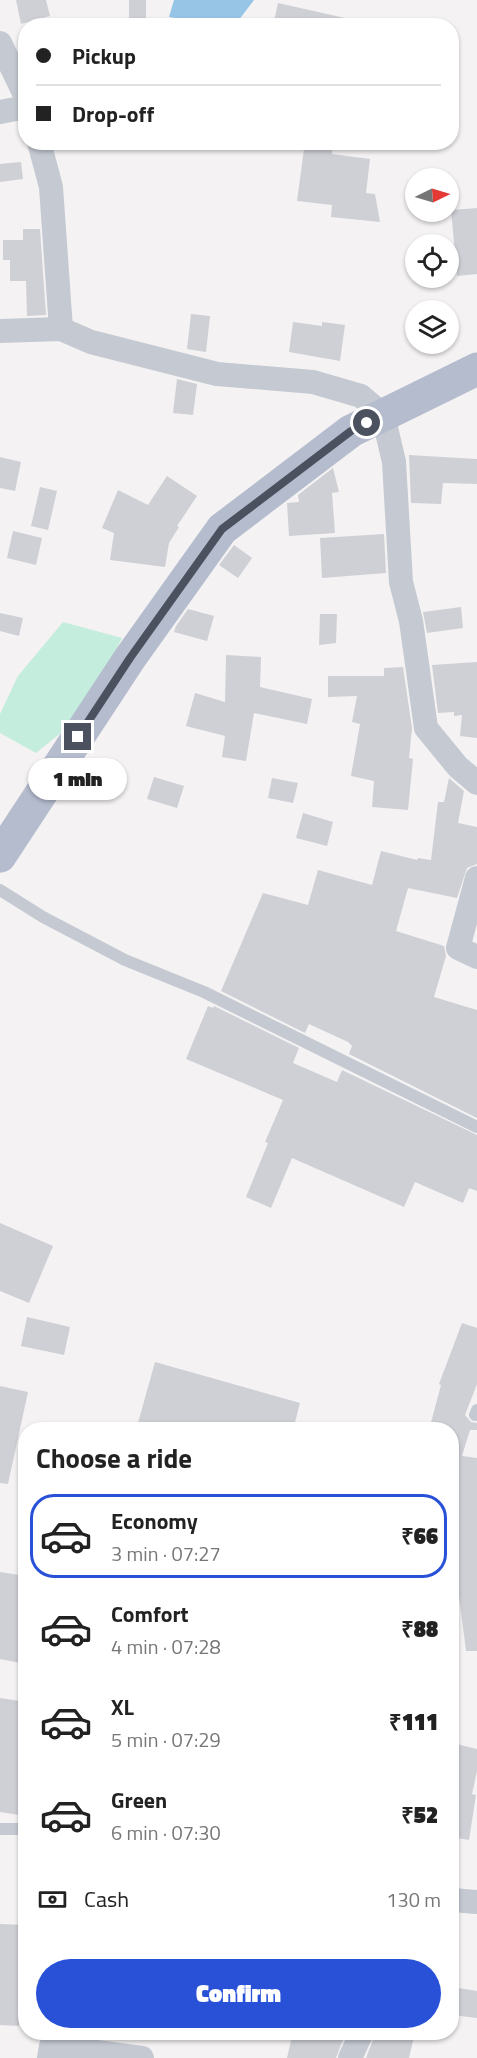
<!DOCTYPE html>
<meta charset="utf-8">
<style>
:root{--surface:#fff;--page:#f2f2f2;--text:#222;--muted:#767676;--line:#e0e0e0;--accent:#2851d8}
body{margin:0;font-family:"Titillium Web",sans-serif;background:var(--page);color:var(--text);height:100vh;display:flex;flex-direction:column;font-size:22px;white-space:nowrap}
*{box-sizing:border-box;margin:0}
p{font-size:20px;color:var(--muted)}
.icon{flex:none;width:33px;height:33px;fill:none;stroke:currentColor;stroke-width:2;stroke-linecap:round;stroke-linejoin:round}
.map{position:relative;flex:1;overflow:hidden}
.details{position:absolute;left:18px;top:1422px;width:441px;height:618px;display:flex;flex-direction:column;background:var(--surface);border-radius:24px;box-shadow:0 2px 4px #0004}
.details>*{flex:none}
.top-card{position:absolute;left:18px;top:18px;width:441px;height:132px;border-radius:24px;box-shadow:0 2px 4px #0004;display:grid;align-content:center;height:132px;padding:0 18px;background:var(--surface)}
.needle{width:39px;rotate:85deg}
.tools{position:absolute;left:405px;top:168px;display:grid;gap:12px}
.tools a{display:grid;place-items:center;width:54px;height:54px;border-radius:50%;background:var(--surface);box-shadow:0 2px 4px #0004;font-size:30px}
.end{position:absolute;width:27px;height:27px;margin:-14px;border:8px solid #4b515e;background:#fff;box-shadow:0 0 0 3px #fff}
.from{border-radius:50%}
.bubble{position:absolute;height:42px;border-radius:21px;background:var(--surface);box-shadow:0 2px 4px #0004;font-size:20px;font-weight:800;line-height:42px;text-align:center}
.top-card b{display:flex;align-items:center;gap:21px;height:57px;font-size:22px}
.top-card b+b{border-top:2px solid var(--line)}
.top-card i{width:15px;height:15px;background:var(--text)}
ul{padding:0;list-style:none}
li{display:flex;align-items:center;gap:18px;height:84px;margin:0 12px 9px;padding:0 6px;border:3px solid transparent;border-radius:24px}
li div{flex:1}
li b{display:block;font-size:22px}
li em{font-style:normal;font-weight:800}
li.selected{border-color:var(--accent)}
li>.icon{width:54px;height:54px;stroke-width:1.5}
h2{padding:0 18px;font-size:27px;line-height:72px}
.pay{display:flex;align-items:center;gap:15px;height:66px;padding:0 18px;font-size:22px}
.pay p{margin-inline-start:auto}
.button{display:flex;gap:12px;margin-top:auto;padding:12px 18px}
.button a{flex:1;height:69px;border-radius:36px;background:var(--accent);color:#fff;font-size:24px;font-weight:800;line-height:69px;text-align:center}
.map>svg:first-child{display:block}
.green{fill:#c5eddd}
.water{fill:#96c5e6}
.building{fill:#cfd0d6}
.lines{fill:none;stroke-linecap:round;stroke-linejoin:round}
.lane{stroke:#c4c9d2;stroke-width:12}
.street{stroke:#c4c9d2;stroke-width:24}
.primary{stroke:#b4bcce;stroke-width:33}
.route{stroke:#4b515e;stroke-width:8}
</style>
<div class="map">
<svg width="477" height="2058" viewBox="0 0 477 2058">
<rect width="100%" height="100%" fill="#f4f2f2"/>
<polygon class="green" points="63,622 122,638 83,715 36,753 0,733 0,714 18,676"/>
<polygon class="water" points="174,0 254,0 235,25 229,26 169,17"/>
<g class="building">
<polygon points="16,0 46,0 50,16 21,24"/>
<rect x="129" y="0" width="17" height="22"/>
<polygon points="278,3 345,18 344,26 273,26"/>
<polygon points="305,142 333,142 332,154 370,159 366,193 375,194 380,222 331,217 332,205 297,201"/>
<polygon points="21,162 23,179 0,182 0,164"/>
<polygon points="477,208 477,274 457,276 451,210"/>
<polygon points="23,229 40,229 46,315 27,316 26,281 10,281 10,260 3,260 3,240 23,240"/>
<polygon points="191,314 210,316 206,352 187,349"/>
<polygon points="293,322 322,326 322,322 345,325 340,361 289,352"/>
<polygon points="177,379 197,384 193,415 173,413"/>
<polygon points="409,455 477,459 477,484 443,483 441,504 411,503"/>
<polygon points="0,457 21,462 15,491 0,488"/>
<polygon points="333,468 339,492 332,493 335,533 289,536 287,503 299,502 298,495"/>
<polygon points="167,476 197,496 177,526 179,527 169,543 165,567 110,560 114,533 102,528 118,490 148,505"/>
<polygon points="40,487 57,491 48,530 31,526"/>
<polygon points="13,531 42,538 36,565 7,558"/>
<polygon points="384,534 386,573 322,578 320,538"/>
<polygon points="234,545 252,558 238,578 219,565"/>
<polygon points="461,607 463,628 427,633 423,612"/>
<polygon points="188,609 214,616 207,641 174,632 176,626"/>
<polygon points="0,613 23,618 19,636 0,631"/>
<polygon points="320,614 337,614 336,643 319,645"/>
<polygon points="226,655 261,657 260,687 312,699 307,724 254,713 246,761 222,757 225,736 186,726 195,693 225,702"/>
<polygon points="477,662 477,738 460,736 462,715 454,716 454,712 438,713 432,665"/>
<polygon points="403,667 412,728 409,758 413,759 408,810 372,807 374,781 351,776 360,724 352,722 357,696 328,697 328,676 384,676 384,668"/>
<polygon points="154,777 184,786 177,808 147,799"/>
<polygon points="272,778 298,783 293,803 268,798"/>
<polygon points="449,778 464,791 458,823 477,827 477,864 467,868 457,898 408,888 396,931 444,946 446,956 434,997 477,1010 477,1118 349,1054 352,1046 348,1042 309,1024 305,1033 221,991 263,893 308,905 318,870 372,885 381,851 417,860 418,858 431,860 438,802 444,802"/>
<polygon points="303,813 333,822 327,846 296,838"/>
<polygon points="208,1006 213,1008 214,1006 299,1048 293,1063 337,1082 342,1070 477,1135 477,1191 469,1188 463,1203 415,1182 404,1207 292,1158 271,1208 246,1197 268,1143 265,1142 283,1100 186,1059"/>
<polygon points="0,1223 53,1246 29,1303 0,1291"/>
<polygon points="27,1317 70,1327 64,1355 21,1346"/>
<polygon points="462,1323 477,1328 477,1384 465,1415 471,1422 477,1423 477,1430 470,1430 462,1456 477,1458 477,1651 466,1651 459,1596 458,1569 453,1569 452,1430 429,1430 441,1385 439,1384"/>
<polygon points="155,1362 300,1403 293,1430 136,1430"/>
<polygon points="0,1386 28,1392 8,1484 0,1483"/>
<polygon points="0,1572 26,1576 26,1664 0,1659"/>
<polygon points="0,1698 26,1702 26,1816 0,1812"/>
<polygon points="452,1743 477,1749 477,1771 472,1794 476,1795 469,1840 452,1837"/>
<polygon points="0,1924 26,1925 26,1976 22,1975 19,2026 0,2025"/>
<polygon points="452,1987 477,1991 477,2018 452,2015"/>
<polygon points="293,2032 346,2032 336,2058 287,2058"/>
<polygon points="376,2032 415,2032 409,2058 366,2058"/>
</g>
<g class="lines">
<g class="lane">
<polyline points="0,890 43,917 125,960 204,992 477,1127"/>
<polyline points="475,1415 477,1410"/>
<polyline points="0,1829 26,1829"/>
</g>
<g class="street">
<polyline points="0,43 26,97"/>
<polyline points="0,112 26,107"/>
<polyline points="39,142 51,187 61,329"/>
<polyline points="0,331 61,329 91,342 217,374 313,382 361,396 383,415 394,462 401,582 411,621 426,728 458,767 477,783"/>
<polyline points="477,878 458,948 477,957"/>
<polyline points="452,1900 477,1902"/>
<polyline points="49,2058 51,2046 142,2058"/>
<polyline points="350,2058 362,2032"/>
</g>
<polyline class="primary" points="0,856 130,658 222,529 351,431 477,369"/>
</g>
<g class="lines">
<polyline class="route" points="78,737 130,658 222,529 351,431 367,423"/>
</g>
</svg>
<div class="tools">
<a><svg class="needle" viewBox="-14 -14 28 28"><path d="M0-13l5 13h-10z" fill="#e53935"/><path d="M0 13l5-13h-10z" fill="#767676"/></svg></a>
<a><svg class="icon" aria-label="locate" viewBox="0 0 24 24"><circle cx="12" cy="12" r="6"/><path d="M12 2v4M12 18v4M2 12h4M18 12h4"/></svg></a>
<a><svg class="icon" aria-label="layers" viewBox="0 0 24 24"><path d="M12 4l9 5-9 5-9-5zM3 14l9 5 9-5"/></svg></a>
</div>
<i class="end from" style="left:367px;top:423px"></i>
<i class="end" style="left:78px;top:737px"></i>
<div class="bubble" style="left:28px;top:758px;width:99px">1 min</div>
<div class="top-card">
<b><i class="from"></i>Pickup</b>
<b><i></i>Drop-off</b>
</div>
<section class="details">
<h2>Choose a ride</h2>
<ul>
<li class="selected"><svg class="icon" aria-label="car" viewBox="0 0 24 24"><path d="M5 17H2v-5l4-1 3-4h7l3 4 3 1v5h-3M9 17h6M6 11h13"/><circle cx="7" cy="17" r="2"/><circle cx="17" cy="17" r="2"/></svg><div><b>Economy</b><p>3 min · 07:27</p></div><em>₹66</em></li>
<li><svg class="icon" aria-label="car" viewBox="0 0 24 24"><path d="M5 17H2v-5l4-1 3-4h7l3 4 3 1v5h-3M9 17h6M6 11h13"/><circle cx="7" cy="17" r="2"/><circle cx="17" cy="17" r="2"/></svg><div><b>Comfort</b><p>4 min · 07:28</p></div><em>₹88</em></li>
<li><svg class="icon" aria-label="car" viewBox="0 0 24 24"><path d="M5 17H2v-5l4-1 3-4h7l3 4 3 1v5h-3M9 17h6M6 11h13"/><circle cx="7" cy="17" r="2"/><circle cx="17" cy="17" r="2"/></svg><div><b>XL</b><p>5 min · 07:29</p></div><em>₹111</em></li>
<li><svg class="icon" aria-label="car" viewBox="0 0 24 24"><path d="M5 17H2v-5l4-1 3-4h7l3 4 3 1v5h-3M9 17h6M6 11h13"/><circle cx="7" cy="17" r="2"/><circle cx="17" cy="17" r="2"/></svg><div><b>Green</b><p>6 min · 07:30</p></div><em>₹52</em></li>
</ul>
<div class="pay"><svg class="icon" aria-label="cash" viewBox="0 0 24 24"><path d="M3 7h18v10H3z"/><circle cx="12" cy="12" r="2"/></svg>Cash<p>130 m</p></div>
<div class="button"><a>Confirm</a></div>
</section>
</div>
